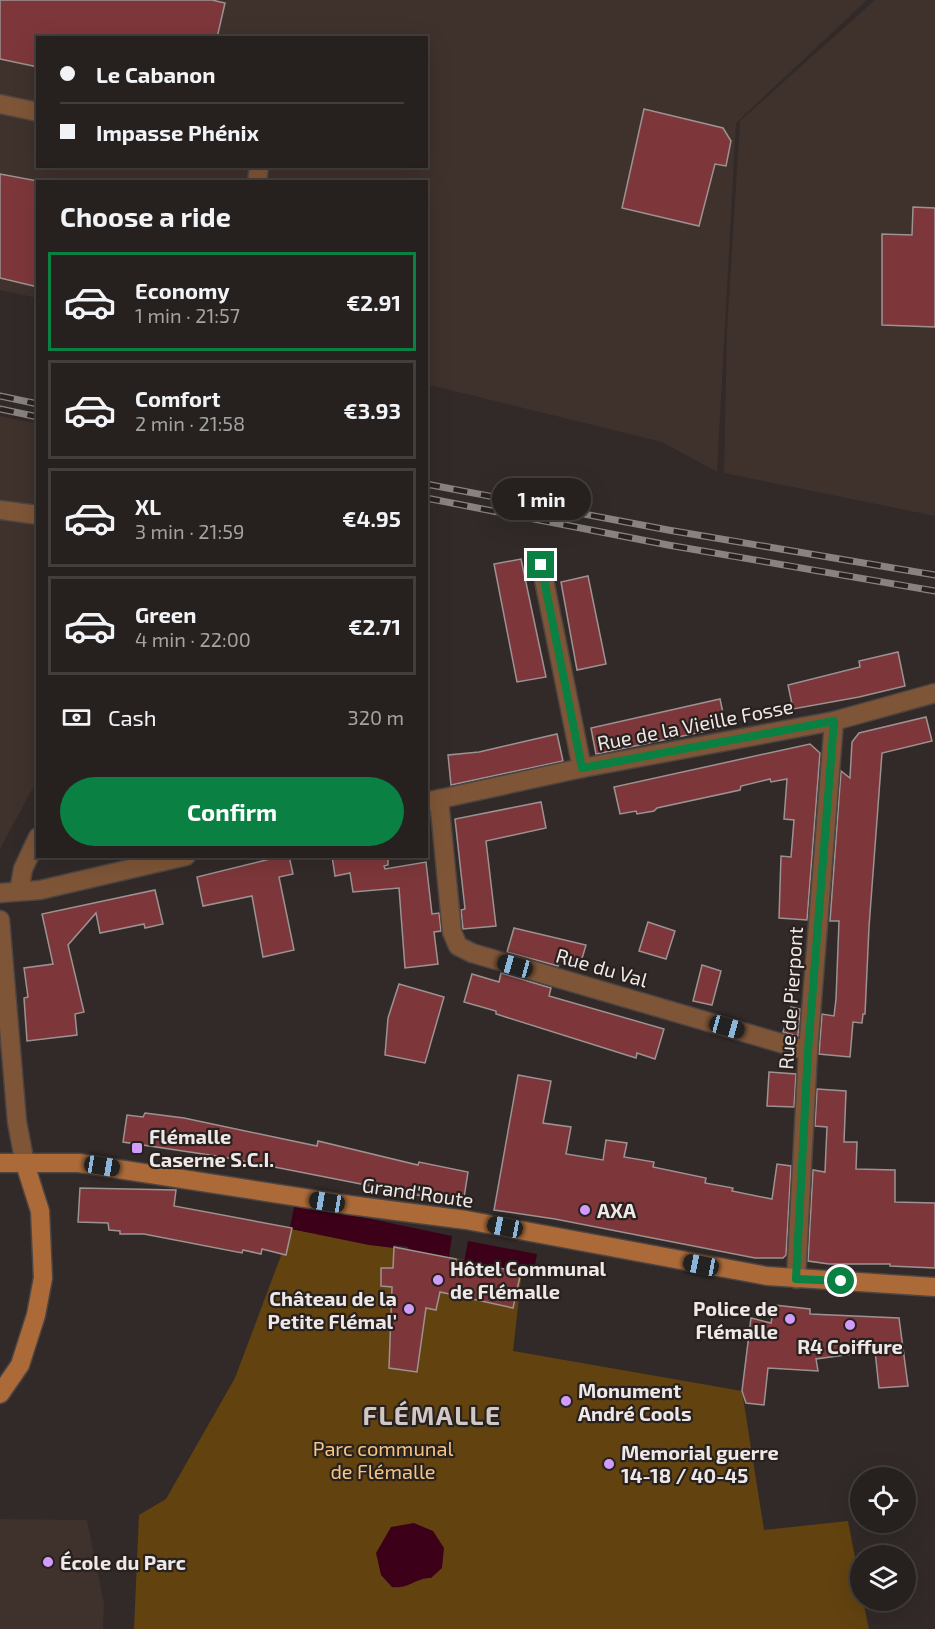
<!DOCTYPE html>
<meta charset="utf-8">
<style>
:root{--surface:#26201e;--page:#2e2827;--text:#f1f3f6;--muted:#a4a3a4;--line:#423e3c;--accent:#0b8043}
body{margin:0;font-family:"Exo 2",sans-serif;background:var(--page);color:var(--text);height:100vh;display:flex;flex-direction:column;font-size:22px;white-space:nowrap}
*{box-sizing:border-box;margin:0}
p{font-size:20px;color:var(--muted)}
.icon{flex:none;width:33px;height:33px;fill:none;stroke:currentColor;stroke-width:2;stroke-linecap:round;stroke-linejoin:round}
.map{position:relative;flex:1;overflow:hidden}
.drawer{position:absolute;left:36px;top:180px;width:392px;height:678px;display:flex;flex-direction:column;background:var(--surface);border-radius:0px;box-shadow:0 6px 24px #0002,0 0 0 2px var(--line)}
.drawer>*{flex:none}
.guide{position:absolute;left:36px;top:36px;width:392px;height:132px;border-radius:0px;box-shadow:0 6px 24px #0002,0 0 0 2px var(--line);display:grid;align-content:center;height:132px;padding:0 24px;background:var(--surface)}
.buttons{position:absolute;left:850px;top:1467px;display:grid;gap:12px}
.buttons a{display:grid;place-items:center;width:66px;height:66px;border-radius:50%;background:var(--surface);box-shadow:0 6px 24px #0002,0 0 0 2px var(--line);font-size:30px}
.end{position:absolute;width:27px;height:27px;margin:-14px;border:8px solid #0b8043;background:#fff;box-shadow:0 0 0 3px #fff}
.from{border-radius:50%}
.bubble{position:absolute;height:42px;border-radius:21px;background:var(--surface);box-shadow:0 6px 24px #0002,0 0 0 2px var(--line);font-size:20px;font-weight:700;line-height:42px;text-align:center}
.car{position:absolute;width:18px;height:36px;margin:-18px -9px;border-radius:8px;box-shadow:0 0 4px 2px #0007;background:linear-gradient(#222 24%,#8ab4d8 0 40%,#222 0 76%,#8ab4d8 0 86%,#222 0)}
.guide b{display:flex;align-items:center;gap:21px;height:57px;font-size:22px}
.guide b+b{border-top:2px solid var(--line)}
.guide i{width:15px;height:15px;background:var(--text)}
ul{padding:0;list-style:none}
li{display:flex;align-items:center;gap:18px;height:99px;margin:0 12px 9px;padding:0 12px;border:3px solid var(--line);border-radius:0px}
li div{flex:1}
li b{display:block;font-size:22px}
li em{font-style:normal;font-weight:700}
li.on{border-color:var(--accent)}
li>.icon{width:54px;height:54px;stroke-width:1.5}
h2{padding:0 24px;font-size:27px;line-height:72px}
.pay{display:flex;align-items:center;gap:15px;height:66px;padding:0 24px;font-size:22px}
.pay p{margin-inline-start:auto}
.button{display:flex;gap:12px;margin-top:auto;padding:12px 24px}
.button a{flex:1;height:69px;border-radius:36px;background:var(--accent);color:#fff;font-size:24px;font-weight:700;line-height:69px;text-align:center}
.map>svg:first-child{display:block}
.built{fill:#3f312c;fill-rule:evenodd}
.green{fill:#624310}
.water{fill:#3c0019}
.building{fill:#7d373a;stroke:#9c9292;stroke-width:1.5}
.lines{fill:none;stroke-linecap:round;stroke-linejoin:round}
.street-casing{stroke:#4c4543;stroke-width:21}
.secondary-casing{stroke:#4c4543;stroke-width:21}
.street{stroke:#7e5537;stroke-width:18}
.secondary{stroke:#ab6a38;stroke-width:18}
.rail-casing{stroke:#888280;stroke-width:7}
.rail{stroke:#28211e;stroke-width:4.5;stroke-dasharray:14;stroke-linecap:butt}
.route{stroke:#0b8043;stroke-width:8}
.poi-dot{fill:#d09dfe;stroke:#28211e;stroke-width:2}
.labels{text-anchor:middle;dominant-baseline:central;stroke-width:4.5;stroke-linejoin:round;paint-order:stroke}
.street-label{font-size:20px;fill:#eee9e8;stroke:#28211e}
.poi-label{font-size:20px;font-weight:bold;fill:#eee9e8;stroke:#28211e;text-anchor:start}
.park-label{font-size:20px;fill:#f6c582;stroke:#28211e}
.district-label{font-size:26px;font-weight:bold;letter-spacing:1.5px;fill:#d1c7c4;stroke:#28211e}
</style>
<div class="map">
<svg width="935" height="1629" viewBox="0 0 935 1629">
<rect width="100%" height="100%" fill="#322a28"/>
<g class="built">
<path d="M0,0H867L736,123L717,472L662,442L426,384V182H38L37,298L0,290ZM38,38H426V166H38Z"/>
<polygon points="875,0 935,0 935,516 724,473 727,330 740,121"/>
<polygon points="0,416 38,424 37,780 0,849"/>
<polygon points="0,1519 87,1520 104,1603 103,1629 0,1629"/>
</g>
<polygon class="green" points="291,1229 522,1270 513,1351 742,1391 764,1530 848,1521 861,1589 861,1600 863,1601 869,1629 134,1629 139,1515 166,1499 235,1378"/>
<g class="water">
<polygon points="295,1203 452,1236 449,1257 409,1250 408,1247 394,1245 394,1248 369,1245 291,1229 290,1227"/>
<polygon points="468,1241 537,1254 534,1272 508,1267 507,1270 464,1262"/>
<path d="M414,1523L433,1531L444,1548L442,1568L431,1578C414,1578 411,1589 392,1587L381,1575L376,1553L391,1527Z"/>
</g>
<g class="building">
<polygon points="0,0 212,0 225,3 217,38 38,38 38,67 0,59"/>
<polygon points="644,109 723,128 731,141 726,166 715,164 699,226 622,208"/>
<polygon points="0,174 38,181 38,287 0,278"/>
<polygon points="913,207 935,208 935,327 882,325 882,234 912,235"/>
<polygon points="521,559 546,677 517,682 494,564"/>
<polygon points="588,576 606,664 577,670 561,582"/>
<polygon points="898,652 905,686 859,697 793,709 788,685 860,667 859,661"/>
<polygon points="720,699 726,727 596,754 591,728"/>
<polygon points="926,717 932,741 882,753 869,927 865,1014 863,1014 862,1023 853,1022 850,1057 819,1054 822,1014 834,1016 836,999 839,921 830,921 841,771 850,778 852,742 859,733"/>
<polygon points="557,734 563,761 451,785 448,755 479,752"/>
<polygon points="810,744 820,753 807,920 779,918 781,856 791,857 794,820 784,819 787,779 771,782 770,779 741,786 740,790 657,808 654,811 637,814 636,811 620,814 614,787"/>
<polygon points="541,802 546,828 486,841 496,926 463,929 461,910 465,909 455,819"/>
<polygon points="282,856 289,856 293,874 279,877 294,950 263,957 252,896 203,906 197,877"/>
<polygon points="332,856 388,856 388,865 384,866 385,869 426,862 432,914 439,913 441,931 434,932 438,964 405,968 399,888 353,892 350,873 335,876"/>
<polygon points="155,890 163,924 145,928 144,924 100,933 96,913 68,945 84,1012 75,1014 77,1035 27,1041 24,998 28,997 24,968 53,964 42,914"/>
<polygon points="648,922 675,931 666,959 639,951"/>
<polygon points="514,928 586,945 581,962 561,956 558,966 507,952"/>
<polygon points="702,965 721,971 712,1005 693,1001"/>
<polygon points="501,973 551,988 549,996 664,1029 655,1059 637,1053 636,1058 496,1014 496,1011 464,1002 472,974 499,982"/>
<polygon points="399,984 444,997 425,1063 385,1055 388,1018"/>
<polygon points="791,1007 800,1009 798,1036 783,1032"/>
<polygon points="769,1072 796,1074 794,1107 767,1106"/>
<polygon points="518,1075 551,1081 543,1123 571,1127 566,1154 603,1160 606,1140 627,1143 624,1157 654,1162 653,1167 706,1178 705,1183 733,1188 732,1191 772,1199 777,1164 791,1166 786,1255 783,1258 755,1258 555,1219 494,1210"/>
<polygon points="817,1089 846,1091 844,1142 857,1142 856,1169 895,1170 895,1202 935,1203 935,1268 890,1266 890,1264 829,1264 808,1261 813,1170 825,1172 826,1149 827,1127 815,1126"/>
<polygon points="145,1113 184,1118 317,1146 318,1141 418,1165 419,1162 468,1172 463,1204 223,1157 123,1142 127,1115 143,1117"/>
<polygon points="80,1188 176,1190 174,1206 292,1228 286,1255 262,1249 261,1254 243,1250 242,1253 144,1234 120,1234 120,1231 109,1230 108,1223 78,1222"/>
<polygon points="394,1247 456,1259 454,1271 481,1275 483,1265 521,1272 513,1308 440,1292 436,1310 426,1308 417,1372 389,1368 392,1287 381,1286 381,1268 393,1268"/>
<polygon points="774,1305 810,1309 810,1314 899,1318 908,1386 879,1388 875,1351 816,1359 818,1371 768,1368 764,1405 746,1403 742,1391 751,1318 771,1323"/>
</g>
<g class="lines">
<g class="street-casing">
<g id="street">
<polyline points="0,104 38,112"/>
<polyline points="257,182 259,166"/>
<polyline points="0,510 38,515"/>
<polyline points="541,565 582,768"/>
<polyline points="439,799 452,932 458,946 472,953 808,1051"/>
<polyline points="426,802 582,768 834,721 935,693"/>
<polyline points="19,891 23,869 38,837"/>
<polyline points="0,893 40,890 186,856"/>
<polyline points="0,920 17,1122 25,1164"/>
<polyline points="796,1279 808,1051 834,721"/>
</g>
</g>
<g class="secondary-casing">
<g id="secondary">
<polyline points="0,1163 79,1163 350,1205 466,1220 767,1276 935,1287"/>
<polyline points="0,1394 20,1365 36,1315 43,1278 40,1211 25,1164"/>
</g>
</g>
<use href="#street" class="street"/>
<use href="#secondary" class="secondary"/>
<g class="rail-casing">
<g id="rail">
<polyline points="0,396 38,404"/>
<polyline points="0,409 38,417"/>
<polyline points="426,484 668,530 935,575"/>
<polyline points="426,498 668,545 935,591"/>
</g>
</g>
<use href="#rail" class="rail"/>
</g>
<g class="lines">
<polyline class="route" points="541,565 582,768 834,721 808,1051 796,1279 841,1281"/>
</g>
<g class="poi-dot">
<rect x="131" y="1142" width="12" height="12" rx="3"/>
<circle cx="585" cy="1210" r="6"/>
<circle cx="438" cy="1280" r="6"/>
<circle cx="409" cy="1309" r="6"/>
<circle cx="790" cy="1319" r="6"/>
<circle cx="850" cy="1325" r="6"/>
<circle cx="566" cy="1401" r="6"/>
<circle cx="609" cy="1464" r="6"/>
<circle cx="48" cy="1562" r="6"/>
</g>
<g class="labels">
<g class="street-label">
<text transform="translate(695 724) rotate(-11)">Rue de la Vieille Fosse</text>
<text transform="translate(602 967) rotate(16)">Rue du Val</text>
<text transform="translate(790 998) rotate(-86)">Rue de Pierpont</text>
<text transform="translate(418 1192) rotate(8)">Grand'Route</text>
</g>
<g class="poi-label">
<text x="149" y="1136">Flémalle<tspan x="149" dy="23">Caserne S.C.I.</tspan></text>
<text x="597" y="1210">AXA</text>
<text x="450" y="1268">Hôtel Communal<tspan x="450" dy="23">de Flémalle</tspan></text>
<text x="397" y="1298" text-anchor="end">Château de la<tspan x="397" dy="23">Petite Flémal'</tspan></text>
<text x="778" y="1308" text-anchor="end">Police de<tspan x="778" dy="23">Flémalle</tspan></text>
<text x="850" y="1346" text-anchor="middle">R4 Coiffure</text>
<text x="578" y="1390">Monument<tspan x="578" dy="23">André Cools</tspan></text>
<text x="621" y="1452">Memorial guerre<tspan x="621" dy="23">14-18 / 40-45</tspan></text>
<text x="60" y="1562">École du Parc</text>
</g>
<g class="park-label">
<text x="383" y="1448">Parc communal<tspan x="383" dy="23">de Flémalle</tspan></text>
</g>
<g class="district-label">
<text x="432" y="1414">FLÉMALLE</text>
</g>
</g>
</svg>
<div class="buttons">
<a><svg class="icon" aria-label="locate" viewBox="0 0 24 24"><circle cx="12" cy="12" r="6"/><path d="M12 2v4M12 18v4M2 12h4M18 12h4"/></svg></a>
<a><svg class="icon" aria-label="layers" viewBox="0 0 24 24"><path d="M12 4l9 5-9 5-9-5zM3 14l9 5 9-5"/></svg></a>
</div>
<i class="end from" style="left:841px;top:1281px"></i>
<i class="end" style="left:541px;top:565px"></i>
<div class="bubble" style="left:492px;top:478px;width:99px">1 min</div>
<i class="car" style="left:515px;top:966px;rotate:286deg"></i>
<i class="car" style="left:727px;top:1027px;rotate:106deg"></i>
<i class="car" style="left:102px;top:1166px;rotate:99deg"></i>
<i class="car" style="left:327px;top:1202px;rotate:279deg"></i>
<i class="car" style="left:505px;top:1227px;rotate:281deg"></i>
<i class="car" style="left:701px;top:1265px;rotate:281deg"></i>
<div class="guide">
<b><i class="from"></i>Le Cabanon</b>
<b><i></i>Impasse Phénix</b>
</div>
<section class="drawer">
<h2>Choose a ride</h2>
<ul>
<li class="on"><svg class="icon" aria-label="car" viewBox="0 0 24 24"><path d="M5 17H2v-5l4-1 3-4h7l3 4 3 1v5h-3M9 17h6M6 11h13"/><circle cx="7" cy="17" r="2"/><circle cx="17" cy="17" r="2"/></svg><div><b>Economy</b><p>1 min · 21:57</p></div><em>€2.91</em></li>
<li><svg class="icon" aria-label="car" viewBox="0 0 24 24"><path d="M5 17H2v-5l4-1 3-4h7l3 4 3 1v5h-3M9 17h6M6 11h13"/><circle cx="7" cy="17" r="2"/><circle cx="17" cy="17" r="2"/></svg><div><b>Comfort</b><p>2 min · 21:58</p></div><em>€3.93</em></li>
<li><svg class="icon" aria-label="car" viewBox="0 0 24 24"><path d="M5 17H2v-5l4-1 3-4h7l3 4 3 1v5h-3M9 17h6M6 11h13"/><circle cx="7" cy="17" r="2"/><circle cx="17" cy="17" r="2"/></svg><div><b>XL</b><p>3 min · 21:59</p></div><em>€4.95</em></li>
<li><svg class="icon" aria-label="car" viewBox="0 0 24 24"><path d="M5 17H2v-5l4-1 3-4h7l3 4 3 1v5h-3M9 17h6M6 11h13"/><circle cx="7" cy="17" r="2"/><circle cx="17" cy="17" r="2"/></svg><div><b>Green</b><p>4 min · 22:00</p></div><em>€2.71</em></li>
</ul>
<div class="pay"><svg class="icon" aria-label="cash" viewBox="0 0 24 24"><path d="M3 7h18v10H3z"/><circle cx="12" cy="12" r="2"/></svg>Cash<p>320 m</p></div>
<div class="button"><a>Confirm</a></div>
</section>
</div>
